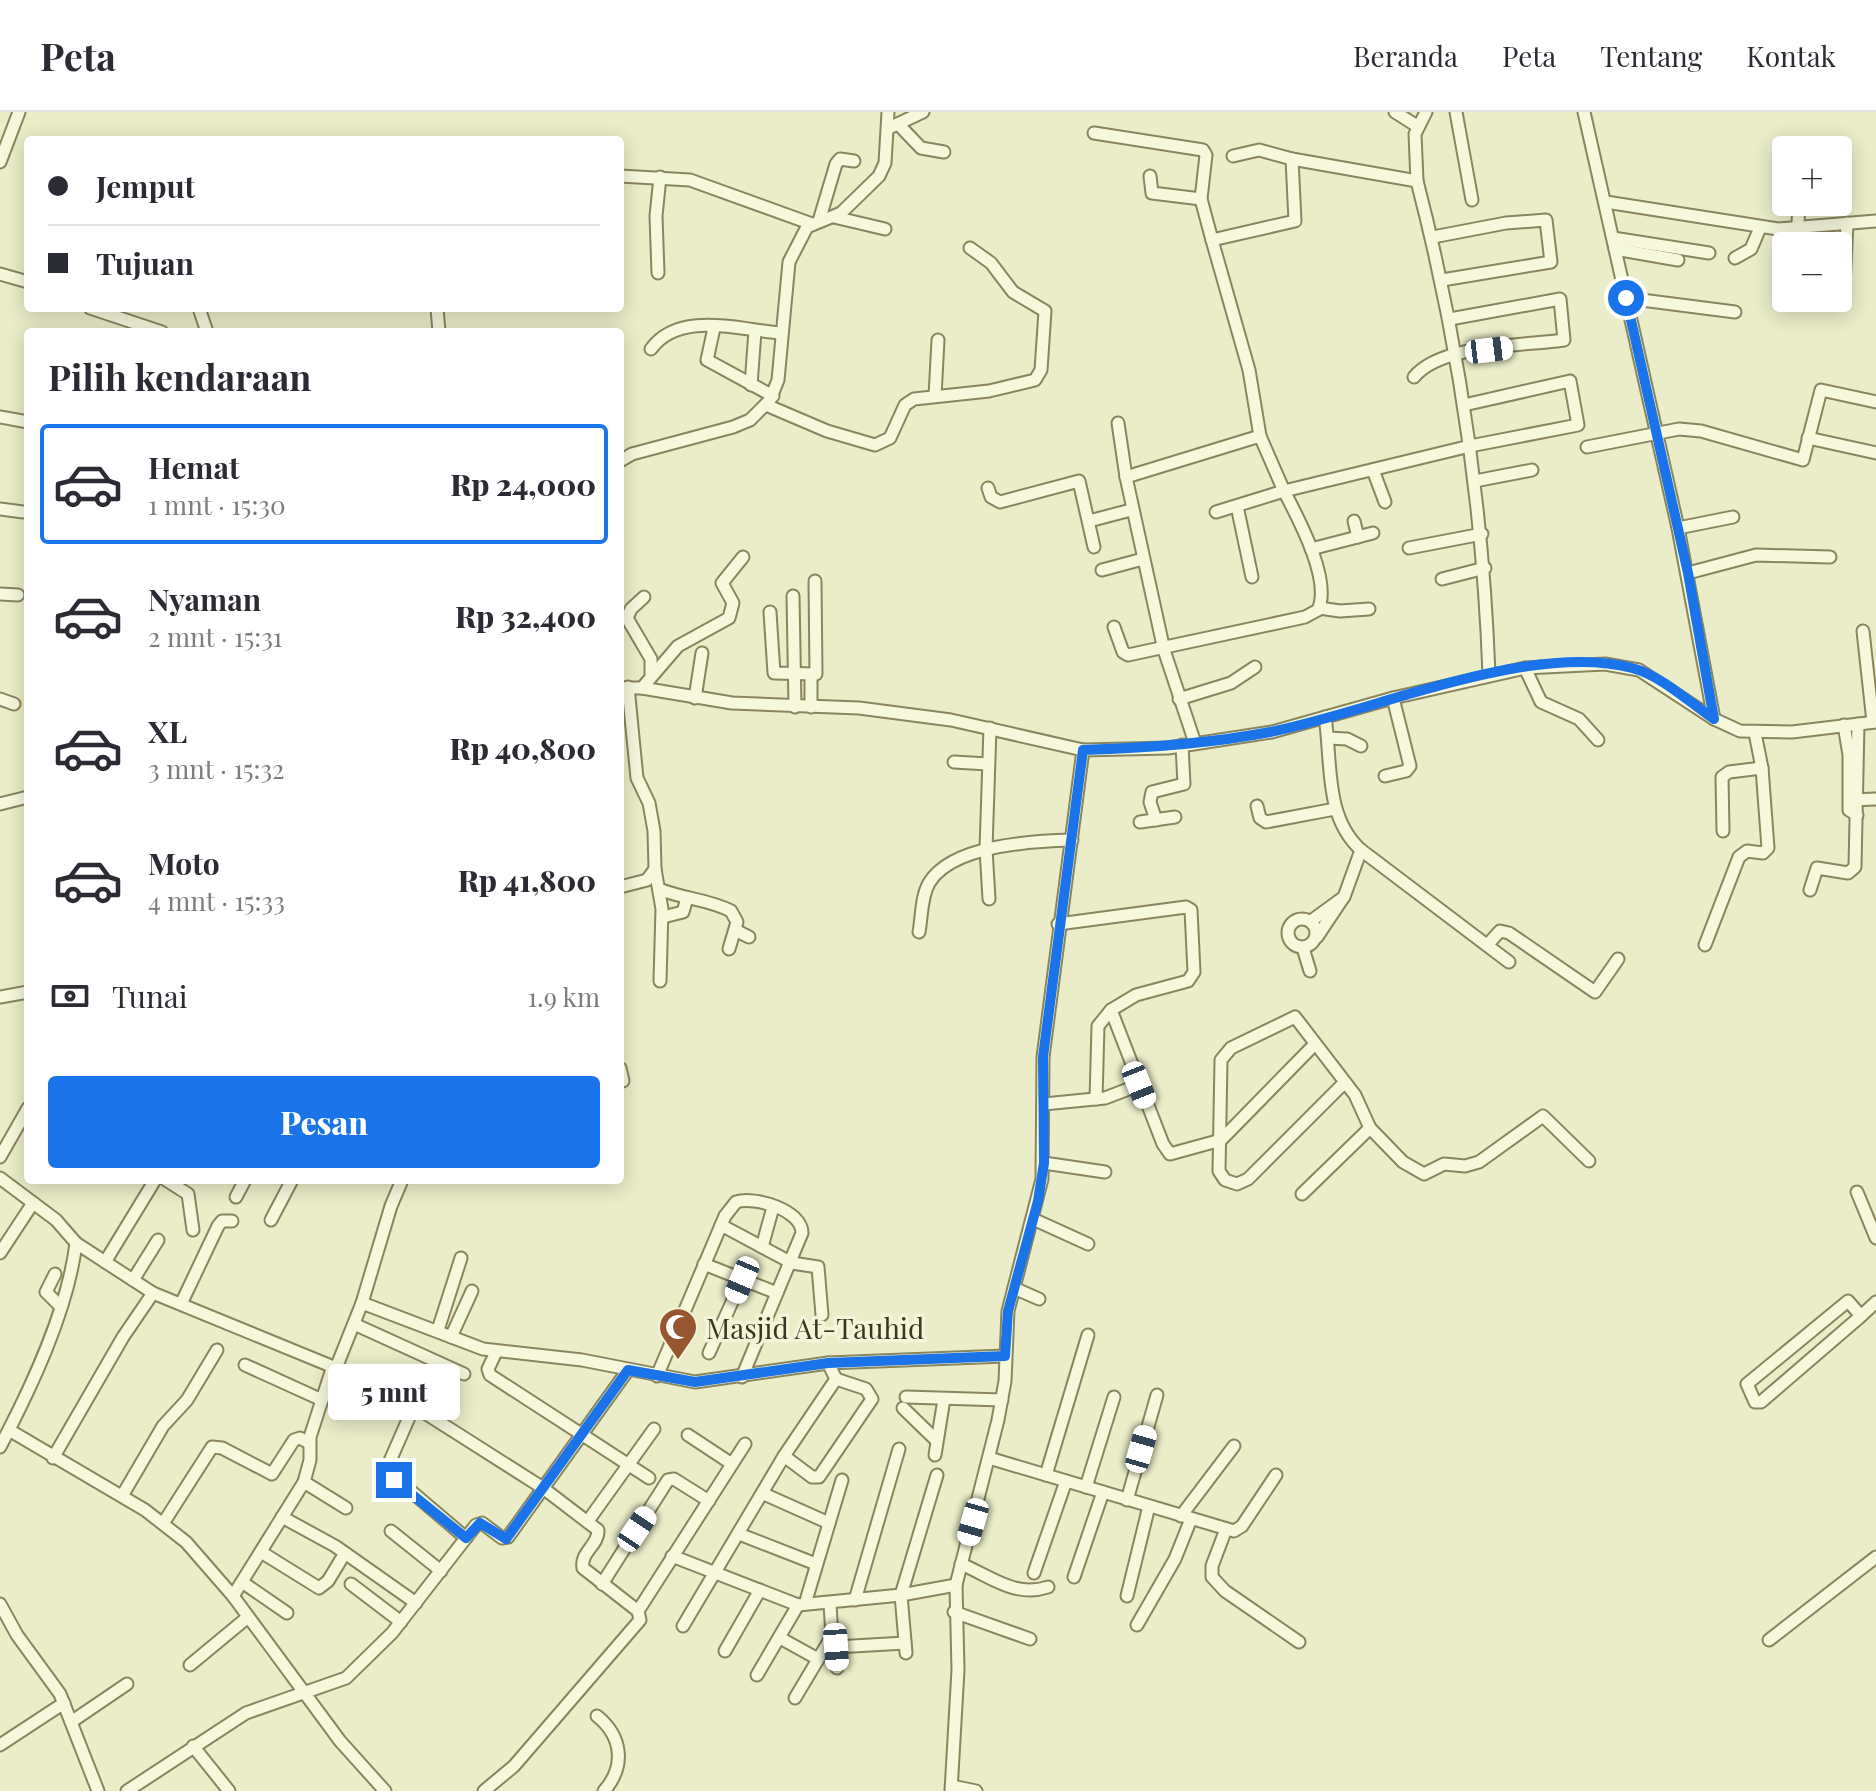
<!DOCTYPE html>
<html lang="id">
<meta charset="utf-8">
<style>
:root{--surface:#fff;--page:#f2f2f3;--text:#2b2b33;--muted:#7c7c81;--line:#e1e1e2;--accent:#1a73e8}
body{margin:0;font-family:"Playfair Display",serif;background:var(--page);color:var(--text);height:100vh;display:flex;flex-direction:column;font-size:30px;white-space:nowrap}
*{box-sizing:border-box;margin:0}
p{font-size:26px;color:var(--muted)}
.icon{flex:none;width:44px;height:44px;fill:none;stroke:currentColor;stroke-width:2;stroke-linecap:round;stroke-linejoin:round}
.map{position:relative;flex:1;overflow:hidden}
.side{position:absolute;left:24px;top:216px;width:600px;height:856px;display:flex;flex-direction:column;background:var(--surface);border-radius:8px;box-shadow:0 4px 20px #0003}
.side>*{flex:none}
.hud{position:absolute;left:24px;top:24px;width:600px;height:176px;border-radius:8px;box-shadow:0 4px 20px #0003;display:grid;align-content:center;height:176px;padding:0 24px;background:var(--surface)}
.tools{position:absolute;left:1772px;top:24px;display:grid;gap:16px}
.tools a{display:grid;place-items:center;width:80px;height:80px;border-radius:8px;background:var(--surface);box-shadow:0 4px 20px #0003;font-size:40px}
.end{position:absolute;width:36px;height:36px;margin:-18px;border:10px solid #1a73e8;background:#fff;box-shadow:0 0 0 4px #fff}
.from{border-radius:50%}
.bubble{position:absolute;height:56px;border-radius:8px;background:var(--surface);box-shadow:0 4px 20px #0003;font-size:26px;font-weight:800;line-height:56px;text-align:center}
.car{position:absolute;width:24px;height:48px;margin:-24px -12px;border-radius:10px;box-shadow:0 0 6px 2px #0007;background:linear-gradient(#fff 24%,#345 0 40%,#fff 0 76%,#345 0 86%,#fff 0)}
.hud b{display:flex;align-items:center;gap:28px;height:76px;font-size:30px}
.hud b+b{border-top:2px solid var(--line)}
.hud i{width:20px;height:20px;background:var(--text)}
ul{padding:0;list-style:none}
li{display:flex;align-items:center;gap:24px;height:120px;margin:0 16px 12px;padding:0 8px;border:4px solid transparent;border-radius:8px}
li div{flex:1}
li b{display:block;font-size:30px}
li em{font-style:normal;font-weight:800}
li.current{border-color:var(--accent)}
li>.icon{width:72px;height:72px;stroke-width:1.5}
h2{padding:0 24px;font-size:36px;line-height:96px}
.pay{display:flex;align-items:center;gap:20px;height:88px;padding:0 24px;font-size:30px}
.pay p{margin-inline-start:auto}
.action{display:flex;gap:16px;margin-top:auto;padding:16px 24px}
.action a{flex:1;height:92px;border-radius:8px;background:var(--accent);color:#fff;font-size:32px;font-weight:800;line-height:92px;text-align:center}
header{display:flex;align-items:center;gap:48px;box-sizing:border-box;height:112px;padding:0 40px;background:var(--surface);border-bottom:2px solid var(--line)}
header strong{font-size:38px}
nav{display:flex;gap:44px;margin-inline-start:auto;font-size:28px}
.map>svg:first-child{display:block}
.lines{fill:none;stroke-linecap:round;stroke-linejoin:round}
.minor-casing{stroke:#89855e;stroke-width:15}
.minor{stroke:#f5f8db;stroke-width:11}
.route{stroke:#1a73e8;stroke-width:10}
.labels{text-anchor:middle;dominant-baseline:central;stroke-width:7;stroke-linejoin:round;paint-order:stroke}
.poi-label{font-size:28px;fill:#3a3721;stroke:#f2f5d7;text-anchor:start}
</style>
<header>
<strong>Peta</strong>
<nav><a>Beranda</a><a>Peta</a><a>Tentang</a><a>Kontak</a></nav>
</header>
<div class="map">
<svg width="1876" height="1679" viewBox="0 0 1876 1679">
<rect width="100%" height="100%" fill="#eaedc8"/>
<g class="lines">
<g class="minor-casing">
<g id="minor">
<polyline points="1395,0 1417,14"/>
<polyline points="1456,0 1472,88"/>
<polyline points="1584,0 1678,416 1714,607"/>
<polyline points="898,12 921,36 944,40"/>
<polyline points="891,15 923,0"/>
<polyline points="1094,21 1203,38 1206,43 1201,87 1212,128"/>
<polyline points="1233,44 1259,38 1292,47"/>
<polyline points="0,50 19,0"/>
<polyline points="620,64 690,68 812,112"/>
<polyline points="1150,64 1152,81 1201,87"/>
<polyline points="1417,69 1415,22 1426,0"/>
<polyline points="1606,90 1778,117 1876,109"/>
<polyline points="834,105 885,117"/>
<polyline points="819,109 836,52 840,47 854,49"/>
<polyline points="1433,125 1506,111 1546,108 1551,150 1442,168"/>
<polyline points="1613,126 1709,141"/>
<polyline points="1797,134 1799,90"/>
<polyline points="1615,137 1678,148"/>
<polyline points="1735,146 1751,137 1760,116"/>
<polyline points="658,161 656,104 660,65"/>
<polyline points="0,162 28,170"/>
<polyline points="1844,176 1847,111"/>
<polyline points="1626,186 1735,200"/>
<polyline points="90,196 162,220"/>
<polyline points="199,196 207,220"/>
<polyline points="437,196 439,220"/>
<polyline points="714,216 707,248 773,284"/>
<path d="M651,237C679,198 740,218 781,221"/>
<path d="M1414,265C1441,232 1523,234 1564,228L1560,187L1450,207"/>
<polyline points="751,273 755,219"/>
<polyline points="935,284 938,228"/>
<polyline points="766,293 827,319 875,333 890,326 905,293 914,287 989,279 1035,268 1041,258 1045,199 1013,180 991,151 970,136"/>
<polyline points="0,305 28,310"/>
<polyline points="1118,311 1126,365"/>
<polyline points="1260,324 1284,379 1470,334 1578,313 1570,269 1464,293"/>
<polyline points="1808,326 1876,341"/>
<polyline points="1587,335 1679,317 1701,319 1803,348 1821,278 1876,290"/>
<polyline points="620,349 632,342 733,315 750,308 770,288 778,268 789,150 807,115 841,101 879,64 885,51 888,0"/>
<polyline points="1373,358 1385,390"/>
<polyline points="1475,369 1532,358"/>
<polyline points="988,376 991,385 1000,390 1079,369 1094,435"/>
<polyline points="1237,394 1252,465"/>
<polyline points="0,397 23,400"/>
<polyline points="1089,409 1131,398"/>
<polyline points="1354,409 1358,425"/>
<polyline points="1678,416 1733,405"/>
<polyline points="1409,436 1482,422"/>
<polyline points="1311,437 1373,421"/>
<polyline points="1102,458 1143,447"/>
<polyline points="1688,461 1756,443 1830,445"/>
<polyline points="1442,467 1485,456"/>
<polyline points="0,482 18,483"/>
<polyline points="793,484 795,595"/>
<polyline points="644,485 631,497 627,506 651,547 651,562"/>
<polyline points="1319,496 1340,499 1369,497"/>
<polyline points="770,500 774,561 816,562 815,469"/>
<path d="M1114,515L1123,540L1128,543L1305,505L1318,498C1332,468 1298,406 1284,379L1216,400"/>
<polyline points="1863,519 1873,610"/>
<polyline points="1525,556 1541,590 1579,607 1598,628"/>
<polyline points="620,576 642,576 732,591 859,596 951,608 1083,638 1168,636 1272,620 1393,586 1525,556 1605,552 1639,558 1714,607 1740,619 1792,620 1876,610"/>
<polyline points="642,576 678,534 729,506 733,491 722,471 743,445"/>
<polyline points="695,586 702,541"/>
<polyline points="0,587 14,592"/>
<polyline points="1179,587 1231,571 1255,555"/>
<polyline points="811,595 811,564"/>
<path d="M1325,605C1332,650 1324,705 1361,738L1509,850"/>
<polyline points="1844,613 1849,643 1849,698 1857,703"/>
<polyline points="1328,626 1347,627 1361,634"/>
<path d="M1195,631L1164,538L1126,365L1260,324L1249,258L1212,128L1295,109L1292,47L1417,69C1459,231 1483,395 1489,563"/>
<polyline points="954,650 988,652"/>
<polyline points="1385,664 1406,659 1410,654 1393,586"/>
<polyline points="1850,688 1876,687"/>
<polyline points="0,692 28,685"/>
<polyline points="1257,694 1260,706 1266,710 1335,697"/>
<polyline points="1156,708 1150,690 1152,680 1184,672 1182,633"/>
<polyline points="1140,710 1175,705"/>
<polyline points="1723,719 1722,665 1729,660 1762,656"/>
<polyline points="655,757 662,797 660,869"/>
<polyline points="620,775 647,768 655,757 654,719 649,691 637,666 628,575"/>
<path d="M659,777C683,787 708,787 731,799L737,810L729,837"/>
<polyline points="1810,778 1817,756 1848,761 1855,755 1858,612"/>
<polyline points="989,787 986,737 990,616"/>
<polyline points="663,805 683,800 687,786"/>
<circle cx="1302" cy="821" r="14"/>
<polyline points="1311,809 1344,785 1361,738"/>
<polyline points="1058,812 1186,795 1191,798 1194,860 1188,869 1136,883 1111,898"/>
<polyline points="735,818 749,825"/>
<path d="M919,820C922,804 921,785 929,771C952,733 1032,729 1072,728"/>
<polyline points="1317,825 1343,786"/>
<polyline points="1489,831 1500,819 1509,821 1595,880 1618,847"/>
<polyline points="1705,833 1739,745 1747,739 1763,741 1768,736 1762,656 1755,621"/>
<polyline points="1303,836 1310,859"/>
<polyline points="0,885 28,880"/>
<polyline points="620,956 623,969"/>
<polyline points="1096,987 1098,914 1111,898 1163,1032 1170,1042 1221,1028 1315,932"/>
<polyline points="1044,992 1105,986 1139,973"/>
<polyline points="1370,1016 1403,1050 1424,1062 1444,1052 1465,1054 1479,1050 1543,1004 1589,1049"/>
<polyline points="0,1045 28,996"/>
<polyline points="1044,1051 1105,1060"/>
<path d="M0,1066L56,1108L76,1131C68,1198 31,1276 0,1335"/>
<polyline points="166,1068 188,1082 193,1118"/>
<polyline points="1857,1080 1876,1126"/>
<polyline points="1302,1082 1370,1016 1355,983 1295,905 1231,936 1221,948 1219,1059 1225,1068 1237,1072 1248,1067 1344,971"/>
<polyline points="236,1085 245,1068"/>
<polyline points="1033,1107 1088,1132"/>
<polyline points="271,1108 292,1068"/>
<polyline points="721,1113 792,1151 818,1155 822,1203"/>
<path d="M76,1131L153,1181L336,1256L414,1294L543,1376L598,1418C599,1433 580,1440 583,1456L638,1499"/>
<polyline points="762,1135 773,1095"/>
<polyline points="0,1141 33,1091"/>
<polyline points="105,1150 155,1068"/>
<polyline points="704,1152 777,1181"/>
<polyline points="55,1162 46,1180 60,1194"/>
<polyline points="133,1168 158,1128"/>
<polyline points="1014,1176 1039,1187"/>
<polyline points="362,1191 483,1237 582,1248 695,1270 828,1251 1005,1244"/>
<polyline points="181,1192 218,1114 222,1109 232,1109"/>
<polyline points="1861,1204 1848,1189 1747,1272 1755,1290 1761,1290 1861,1204 1876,1190"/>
<polyline points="354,1212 464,1262"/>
<polyline points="438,1218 461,1146"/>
<polyline points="451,1225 472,1179"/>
<polyline points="496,1240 488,1257 490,1263 649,1366"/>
<polyline points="709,1241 742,1168"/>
<polyline points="245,1253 322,1288"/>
<polyline points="336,1256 362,1191 391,1094 402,1068"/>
<path d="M657,1264L725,1104L736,1090C755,1084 802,1098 802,1121L742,1265"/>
<polyline points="906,1285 1002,1288"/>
<polyline points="414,1294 386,1358 466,1426"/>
<polyline points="903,1296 936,1328"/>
<polyline points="9,1318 145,1398 186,1430 233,1484 340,1629 385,1679"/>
<polyline points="688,1323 732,1352"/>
<polyline points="935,1343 944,1287"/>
<polyline points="784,1344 812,1365 819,1365 872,1287 866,1277 836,1267"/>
<polyline points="53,1346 123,1225 153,1181"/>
<polyline points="989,1346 1234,1419 1242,1414 1276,1363"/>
<polyline points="1046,1363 1088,1223"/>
<polyline points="304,1370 346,1396"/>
<polyline points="1086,1375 1114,1285"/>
<polyline points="764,1382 829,1411"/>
<polyline points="122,1384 163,1314 187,1288 217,1238"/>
<polyline points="1127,1388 1157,1283"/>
<polyline points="1181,1404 1234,1334"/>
<polyline points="282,1405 335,1434 416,1491"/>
<polyline points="588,1409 654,1317"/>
<polyline points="164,1410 212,1335 222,1336 272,1362 294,1328 300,1326 309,1331"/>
<polyline points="1226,1417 1212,1454 1212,1465 1225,1479 1299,1530"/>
<polyline points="391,1419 441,1459"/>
<polyline points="739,1422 816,1452"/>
<polyline points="261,1440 319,1476 328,1469 345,1441"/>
<polyline points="672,1444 798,1493 901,1483 956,1473"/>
<path d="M961,1452C990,1464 1015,1486 1048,1475"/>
<polyline points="1034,1461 1066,1369"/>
<polyline points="1074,1465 1103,1380"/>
<polyline points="242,1470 287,1501"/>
<polyline points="351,1472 401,1510"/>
<polyline points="602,1472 668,1368 674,1367 709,1389"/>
<polyline points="233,1484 304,1370 310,1348 310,1325 332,1257"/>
<polyline points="1127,1484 1149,1394"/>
<polyline points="855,1488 899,1337"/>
<polyline points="0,1492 17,1523 60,1582 98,1679"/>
<polyline points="805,1492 842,1368"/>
<polyline points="954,1500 1030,1527"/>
<polyline points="1137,1513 1175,1447 1191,1407"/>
<polyline points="683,1514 784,1344 836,1267 828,1251"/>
<polyline points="780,1526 818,1547"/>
<polyline points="1769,1528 1876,1445"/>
<polyline points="833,1531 837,1556"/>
<polyline points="836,1535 905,1531"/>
<polyline points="725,1539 760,1478"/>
<polyline points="906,1541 901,1483 937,1363"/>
<polyline points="190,1553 248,1505"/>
<polyline points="757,1563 798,1493"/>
<polyline points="795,1586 832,1524 830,1492"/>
<path d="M597,1604C622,1624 626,1654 604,1679"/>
<polyline points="71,1610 127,1572"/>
<polyline points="0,1633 64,1591"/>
<polyline points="193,1634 229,1679"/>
<polyline points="952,1674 976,1679"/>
<polyline points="127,1679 246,1601 346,1566 392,1521 476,1413 482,1411 502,1426 508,1425 628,1258"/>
<polyline points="484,1679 514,1654 640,1508 638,1499 745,1332"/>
<polyline points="951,1679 958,1558 956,1473 998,1308 1005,1269 1008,1199 1042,1067 1043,945 1083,638"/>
</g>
</g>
<use href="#minor" class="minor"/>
</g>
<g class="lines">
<path class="route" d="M394,1368L466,1426L480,1411L506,1427L628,1258L695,1270L828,1251L1005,1244L1008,1199L1038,1089L1044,1051L1043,945L1083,638C1146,636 1208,632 1270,620C1373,600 1529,529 1632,556C1660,563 1689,590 1714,607L1688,461L1626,186"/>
</g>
<defs>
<g id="mosque-pin" transform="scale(2)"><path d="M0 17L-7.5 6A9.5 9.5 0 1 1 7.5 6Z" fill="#965730" stroke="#f2f5d7"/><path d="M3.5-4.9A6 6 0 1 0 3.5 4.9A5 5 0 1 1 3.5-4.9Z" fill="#fff"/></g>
</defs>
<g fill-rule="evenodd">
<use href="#mosque-pin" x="678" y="1215"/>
</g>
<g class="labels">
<g class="poi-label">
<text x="706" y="1215">Masjid At-Tauhid</text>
</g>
</g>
</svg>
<div class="tools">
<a>+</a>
<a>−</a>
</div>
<i class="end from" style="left:1626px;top:186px"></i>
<i class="end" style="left:394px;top:1368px"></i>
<div class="bubble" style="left:328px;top:1252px;width:132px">5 mnt</div>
<i class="car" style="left:1489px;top:238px;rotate:83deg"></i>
<i class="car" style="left:1139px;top:973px;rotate:158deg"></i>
<i class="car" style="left:742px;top:1168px;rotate:203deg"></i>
<i class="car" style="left:1141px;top:1337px;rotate:16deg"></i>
<i class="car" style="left:973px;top:1410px;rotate:196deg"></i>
<i class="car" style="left:637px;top:1417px;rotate:34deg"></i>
<i class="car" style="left:836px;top:1535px;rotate:176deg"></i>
<div class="hud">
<b><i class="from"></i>Jemput</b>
<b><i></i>Tujuan</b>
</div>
<section class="side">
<h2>Pilih kendaraan</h2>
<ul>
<li class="current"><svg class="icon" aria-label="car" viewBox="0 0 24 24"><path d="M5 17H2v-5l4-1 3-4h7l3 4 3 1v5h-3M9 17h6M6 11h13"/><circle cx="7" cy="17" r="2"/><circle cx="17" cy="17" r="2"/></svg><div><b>Hemat</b><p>1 mnt · 15:30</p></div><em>Rp 24,000</em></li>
<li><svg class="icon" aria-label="car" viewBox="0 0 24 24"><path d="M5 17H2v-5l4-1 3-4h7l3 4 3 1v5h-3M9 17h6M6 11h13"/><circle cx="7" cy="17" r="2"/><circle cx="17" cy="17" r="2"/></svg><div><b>Nyaman</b><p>2 mnt · 15:31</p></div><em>Rp 32,400</em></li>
<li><svg class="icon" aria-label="car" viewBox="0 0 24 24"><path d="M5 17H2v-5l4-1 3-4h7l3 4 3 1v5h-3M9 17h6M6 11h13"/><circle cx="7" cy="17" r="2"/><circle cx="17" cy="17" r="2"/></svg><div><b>XL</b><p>3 mnt · 15:32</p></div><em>Rp 40,800</em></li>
<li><svg class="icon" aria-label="car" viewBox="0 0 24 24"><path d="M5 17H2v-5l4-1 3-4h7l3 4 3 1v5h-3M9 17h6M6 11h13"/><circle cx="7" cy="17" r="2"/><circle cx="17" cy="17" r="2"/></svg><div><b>Moto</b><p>4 mnt · 15:33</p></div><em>Rp 41,800</em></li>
</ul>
<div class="pay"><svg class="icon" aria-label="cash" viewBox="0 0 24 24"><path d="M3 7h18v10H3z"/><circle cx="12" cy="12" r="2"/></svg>Tunai<p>1.9 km</p></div>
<div class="action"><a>Pesan</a></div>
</section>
</div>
